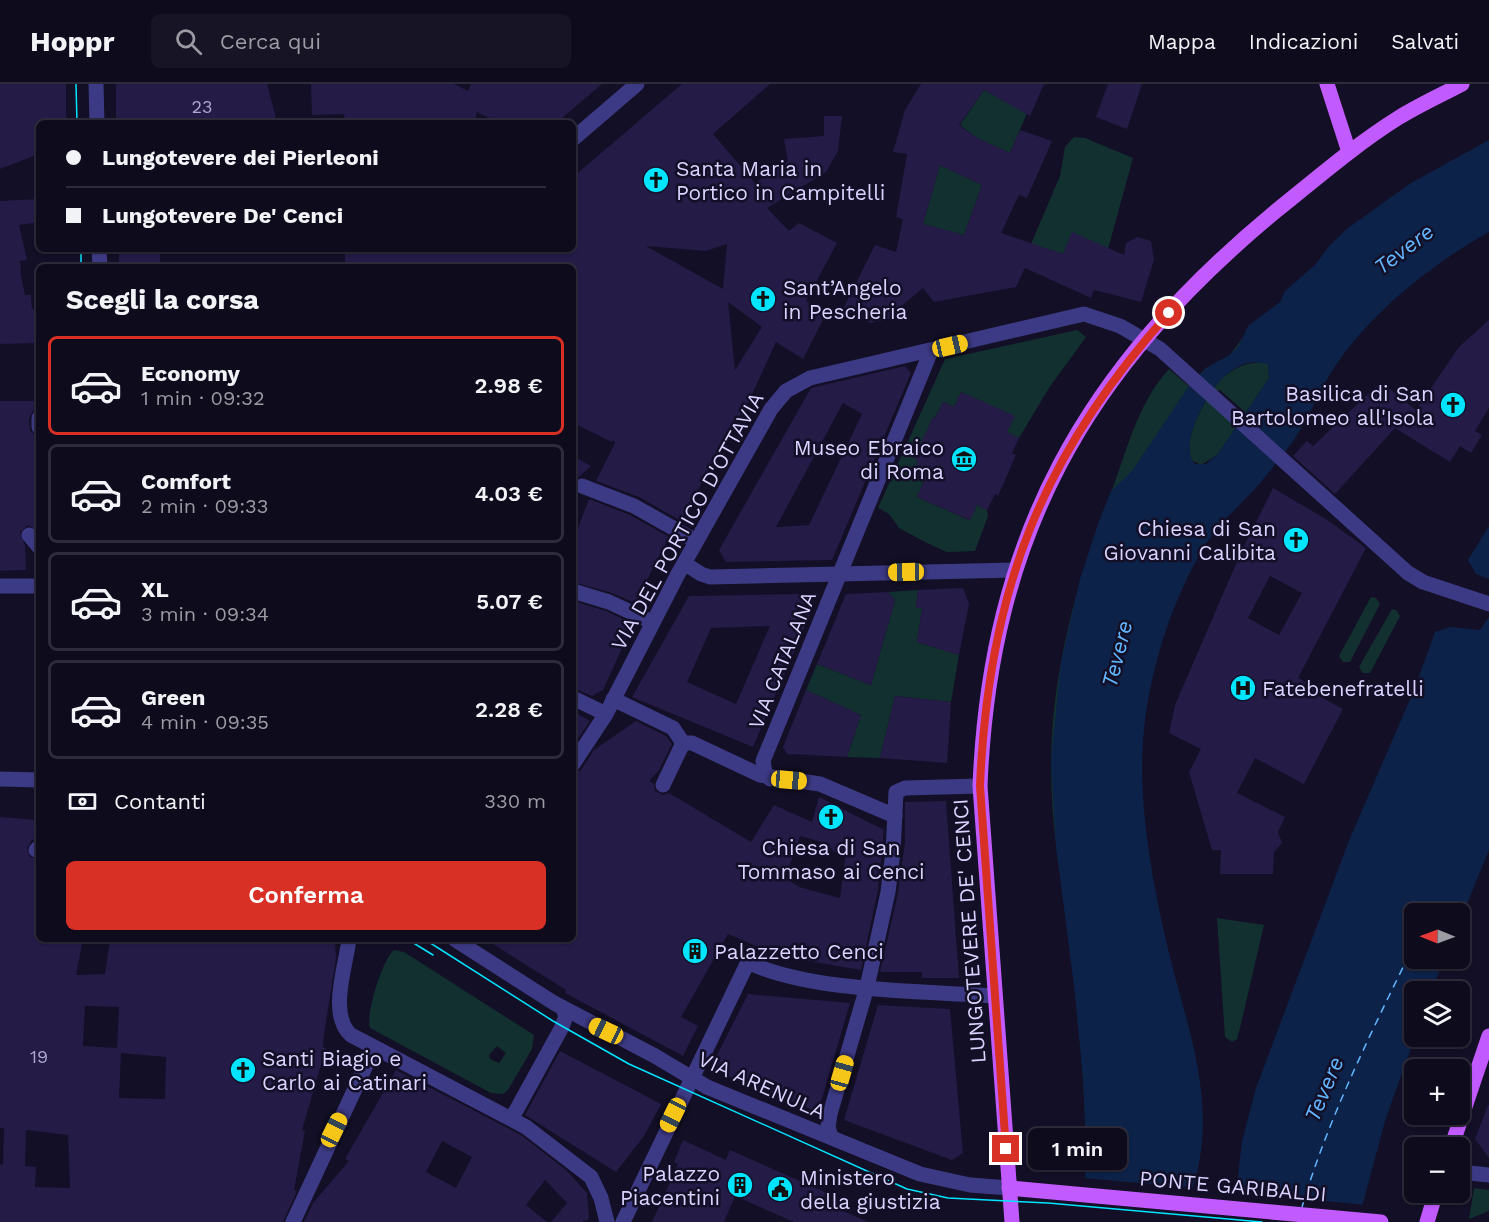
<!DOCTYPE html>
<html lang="it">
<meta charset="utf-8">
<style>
:root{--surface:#0e0b1c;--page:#171425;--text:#f1f3f6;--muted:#9b9ba3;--line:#2e2b3b;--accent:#d93025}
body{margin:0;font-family:"Work Sans",sans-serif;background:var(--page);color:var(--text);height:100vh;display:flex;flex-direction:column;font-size:22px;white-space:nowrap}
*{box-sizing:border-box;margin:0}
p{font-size:20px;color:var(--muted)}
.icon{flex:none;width:33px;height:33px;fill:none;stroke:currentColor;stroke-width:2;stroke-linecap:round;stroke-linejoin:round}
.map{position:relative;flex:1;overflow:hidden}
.sheet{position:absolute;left:36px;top:180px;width:540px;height:678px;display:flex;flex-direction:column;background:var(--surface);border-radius:9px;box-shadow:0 2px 4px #0004,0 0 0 2px var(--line)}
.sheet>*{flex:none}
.guide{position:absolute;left:36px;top:36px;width:540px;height:132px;border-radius:9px;box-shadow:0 2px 4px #0004,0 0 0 2px var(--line);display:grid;align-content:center;height:132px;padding:0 30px;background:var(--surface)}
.needle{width:39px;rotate:271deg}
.tools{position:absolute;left:1404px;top:819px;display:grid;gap:12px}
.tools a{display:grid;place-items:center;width:66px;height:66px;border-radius:9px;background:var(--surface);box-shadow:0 2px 4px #0004,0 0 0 2px var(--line);font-size:30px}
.end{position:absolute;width:27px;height:27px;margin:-14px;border:8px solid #d93025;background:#fff;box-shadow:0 0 0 3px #fff}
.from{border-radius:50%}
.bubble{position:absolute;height:42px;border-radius:9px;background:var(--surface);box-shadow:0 2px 4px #0004,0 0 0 2px var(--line);font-size:20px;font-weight:600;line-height:42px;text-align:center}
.car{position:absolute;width:18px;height:36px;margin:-18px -9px;border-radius:8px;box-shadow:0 0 4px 2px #0007;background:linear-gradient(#f5c518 24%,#345 0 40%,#f5c518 0 76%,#345 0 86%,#f5c518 0)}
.guide b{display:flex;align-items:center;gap:21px;height:57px;font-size:22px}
.guide b+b{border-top:2px solid var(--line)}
.guide i{width:15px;height:15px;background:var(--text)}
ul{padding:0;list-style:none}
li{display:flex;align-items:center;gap:18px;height:99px;margin:0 12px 9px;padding:0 18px;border:3px solid var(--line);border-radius:9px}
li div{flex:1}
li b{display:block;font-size:22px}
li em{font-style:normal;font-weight:600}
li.on{border-color:var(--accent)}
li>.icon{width:54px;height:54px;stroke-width:1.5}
h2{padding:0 30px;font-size:27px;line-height:72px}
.pay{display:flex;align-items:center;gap:15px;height:66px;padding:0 30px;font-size:22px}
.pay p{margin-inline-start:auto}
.primary-button{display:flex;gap:12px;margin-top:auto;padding:12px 30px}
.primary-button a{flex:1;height:69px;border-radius:9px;background:var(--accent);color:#fff;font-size:24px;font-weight:600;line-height:69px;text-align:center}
header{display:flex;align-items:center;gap:36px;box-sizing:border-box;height:84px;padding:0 30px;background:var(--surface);border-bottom:2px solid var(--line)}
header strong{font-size:28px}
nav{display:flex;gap:33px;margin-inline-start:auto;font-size:21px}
.search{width:420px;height:54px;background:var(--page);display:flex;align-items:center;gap:15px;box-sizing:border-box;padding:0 21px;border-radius:9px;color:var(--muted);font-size:22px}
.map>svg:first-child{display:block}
.green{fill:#12302f;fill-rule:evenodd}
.water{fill:#0c2248;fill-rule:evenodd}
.pier{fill:#130f26}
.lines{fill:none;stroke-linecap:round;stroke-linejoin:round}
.ferry{stroke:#62b6ff;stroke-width:1.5;stroke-dasharray:8 6;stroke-linecap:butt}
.building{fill:#241b47;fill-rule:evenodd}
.minor{stroke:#3d3a85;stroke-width:15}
.major{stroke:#c25bff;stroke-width:15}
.tram{stroke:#00e5ff;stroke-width:1.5}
.route{stroke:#d93025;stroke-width:8}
.labels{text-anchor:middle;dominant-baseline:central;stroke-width:5;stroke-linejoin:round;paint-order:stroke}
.number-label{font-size:18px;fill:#aca6d1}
.poi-label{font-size:21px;fill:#d9d4ff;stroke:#130f26;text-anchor:start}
.street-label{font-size:21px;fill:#d9d4ff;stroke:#130f26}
.water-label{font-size:22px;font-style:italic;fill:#62b6ff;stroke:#130f26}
</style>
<header>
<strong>Hoppr</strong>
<div class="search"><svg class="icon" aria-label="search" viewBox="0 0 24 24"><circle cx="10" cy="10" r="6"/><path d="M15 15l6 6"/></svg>Cerca qui</div>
<nav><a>Mappa</a><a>Indicazioni</a><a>Salvati</a></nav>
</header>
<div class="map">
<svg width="1489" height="1138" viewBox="0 0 1489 1138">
<rect width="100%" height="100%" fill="#130f26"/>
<g class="green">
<polygon points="984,6 1027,29 1010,69 977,54 960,41"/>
<polygon points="1074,53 1085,54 1133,74 1108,165 1063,170 1031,160 1060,92 1065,63"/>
<polygon points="940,81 982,101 964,151 923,140"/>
<polygon points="1077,246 1086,253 1049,304 1019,354 1007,348 1014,332 961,308 954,323 943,318 935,334 933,333 915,374 918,376 912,391 924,397 917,413 969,436 977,421 987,426 988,432 975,467 947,468 927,459 899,444 889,430 878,424 945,275"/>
<path d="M1243,253L1242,263C1194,308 1154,349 1121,406L1086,949V1086C1086,1006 1078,926 1068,846C1060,789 1050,733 1051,675C1053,582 1078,492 1112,406C1128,363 1138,319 1169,285L1189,302L1206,284L1230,271Z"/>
<path d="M1261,278L1268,280L1269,294L1246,329L1220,306L1210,310C1221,291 1239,279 1261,278Z"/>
<path d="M1206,316L1238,343L1217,371L1201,381L1191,376C1185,355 1197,334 1206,316Z"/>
<polygon points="918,506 916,524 922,524 917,558 959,571 951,618 895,612 880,674 847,673 861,631 806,606 817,580 871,601 895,516 888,508"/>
<polygon points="1371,513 1376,514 1380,520 1350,578 1343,578 1339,572"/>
<polygon points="1392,525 1396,526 1400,532 1370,589 1363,589 1359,583"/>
<polygon points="1217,834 1264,841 1240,944 1237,955 1232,958 1225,953"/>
<path d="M394,866L404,868L534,951L532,965L508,1006L503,1010L491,1009L370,944C365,931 383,874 394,866ZM497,962L506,969L499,979L490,975L489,971Z"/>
<polygon points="1474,1104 1489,1106 1489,1127 1469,1135"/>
</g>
<g class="water">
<path d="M1489,56V148C1432,180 1370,229 1334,284C1318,308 1308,337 1291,360C1278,376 1267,392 1253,407C1237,424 1219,440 1206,460C1171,516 1148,591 1143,657C1138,731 1156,818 1174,889C1194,962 1216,1028 1193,1104L1084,1138L1086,1055L1083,993L1074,902L1056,762L1051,677L1061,578L1080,495L1099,437L1111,407L1132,387L1189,302L1206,284L1230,271L1238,263L1248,242L1280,218L1285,207L1316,180L1329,162L1348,144L1411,99ZM1253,278L1268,280L1269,294L1217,371L1206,380H1195C1177,361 1208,307 1224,293C1232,285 1241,280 1253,278Z"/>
<polygon points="1489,442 1489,495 1476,490 1468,476"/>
<polygon points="1489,533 1489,766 1460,837 1460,830 1414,830 1414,874 1444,875 1432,907 1414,908 1415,953 1385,1037 1358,1138 1233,1138 1242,1057 1256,1004 1348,759 1414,606 1435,548 1450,543 1480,546"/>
</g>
<g class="pier">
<polygon points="1083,1094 1196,1104 1195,1138 1081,1138"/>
<polygon points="1234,1108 1365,1121 1361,1138 1230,1138"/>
</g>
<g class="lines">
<path class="ferry" d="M1302,1123C1328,1035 1369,953 1409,871L1414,865"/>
</g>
<g class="building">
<polygon points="0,0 66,0 66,39 39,39 39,70 0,85"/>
<polygon points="116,0 267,0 276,34 259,39 116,39"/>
<polygon points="311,0 454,0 468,7 471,0 602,0 556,39 500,39 477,28 474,39 345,39 344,30 312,31"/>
<path d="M682,0H770L713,50L755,99L788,77L784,55L824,52V32H842L838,67L826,88L767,124L789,147L799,139L837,159L806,217L827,228L803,275L776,258L748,319L728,350L681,437L639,413L596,397L615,359L614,356L612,358L573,339V183H345V165H573V93ZM727,160L723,205L646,162L706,167ZM728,218L762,243L735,286Z"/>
<path d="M921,0H1044L1030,32L984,6L959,41L977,54L1010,69L1020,46L1052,57L1027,114L1019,111L1001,149L1063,170L1072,148L1124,171L1126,159L1137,153L1151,157L1154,176L1141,218L1094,206L1091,214L1025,184L1016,203L934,218L923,204L897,226L898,233L870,239L843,225L875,161L896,168L903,135L896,133L907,70L893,68L905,26ZM940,81L982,101L964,151L923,140Z"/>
<polygon points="1108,0 1142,0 1127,45 1096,33"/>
<polygon points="39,115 39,138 19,141 27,176 20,177 21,192 25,211 31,211 32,225 39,225 39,259 0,260 0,117"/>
<polygon points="119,165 160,165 160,182 119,183"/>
<polygon points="1489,236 1489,324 1475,347 1482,351 1471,369 1460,362 1450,378 1395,344 1335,410 1293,372 1307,357 1313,362 1381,298 1416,326 1459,263"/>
<path d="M905,282L911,289L832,476L726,478L719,466L811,304ZM843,319L862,330L809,441L776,443Z"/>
<polygon points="961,308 1015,332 1007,348 1019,354 1012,369 1016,371 998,412 995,410 987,426 977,421 970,436 917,413 924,397 912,391 918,376 914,374 933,333 935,334 943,318 954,323"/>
<polygon points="0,317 39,317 39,324 34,326 29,334 30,347 39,353 39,448 28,441 20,448 25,461 26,486 0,487"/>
<polygon points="573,372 591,382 573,398"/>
<path d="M1273,404L1326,435L1366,464L1298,594L1315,603L1313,609L1343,625L1304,700L1255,674L1237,709L1285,733L1278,748L1282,759L1274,768L1273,790H1220L1221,766H1212L1189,688L1201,665L1169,649L1175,621L1242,466ZM1270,492L1302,509L1279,551L1248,534Z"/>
<polygon points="589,415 630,431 669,453 635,519 612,509 573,498 573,457"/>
<polygon points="963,504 969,520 959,571 917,558 922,524 916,524 918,506"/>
<polygon points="888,508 895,516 871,601 817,580 846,510"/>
<path d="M801,510L813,523L753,663L632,613L689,512ZM770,542L736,620L687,598L711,544Z"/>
<polygon points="573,517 606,527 633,540 603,606 592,612 573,604"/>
<polygon points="806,606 861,631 847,673 787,670 783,663"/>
<polygon points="895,612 951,618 947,679 880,674"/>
<polygon points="573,627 590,637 573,662"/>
<path d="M636,637L666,652L672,660L659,686L649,697L654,700L655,707L663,711L669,709L751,758L774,721L812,738L819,713L884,746L878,806L861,886L779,872L728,850L681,933L698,942L683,972L565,909L566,906L485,855H573V690L581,686L594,666ZM800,752L828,760L834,768L846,769L840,814L799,803L785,794Z"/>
<polygon points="946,717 959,894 922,894 922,888 880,888 898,809 905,758 905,718"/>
<path d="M0,733L39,736V754L32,756L27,764L30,773L39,775V855H83L76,891L105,890L110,855H335L336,875L324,950L323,964H326L302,1046L305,1047L294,1106L297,1107L283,1138H0V1080L3,1081L4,1044H0ZM85,922L119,923L117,964L83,962ZM121,969L166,973L165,1015L119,1014ZM26,1046L68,1051L70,1104L35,1103L36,1083L25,1082Z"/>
<polygon points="748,910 850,919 818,1028 710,985"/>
<polygon points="878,921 950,925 963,1069 952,1076 844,1036"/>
<polygon points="560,967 661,1020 644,1052 616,1088 525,1031"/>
<path d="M396,986L521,1051L566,1086L587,1109L589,1135L582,1138H551L567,1119L545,1096L526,1121L547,1138H304L313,1119L349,1077L345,1075ZM442,1057L472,1073L456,1104L426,1088Z"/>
<polygon points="1488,1021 1489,1021 1489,1074 1475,1055"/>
<polygon points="683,1056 726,1076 730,1066 843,1116 839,1125 868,1138 794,1138 735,1112 724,1138 652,1138 678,1080 674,1078"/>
</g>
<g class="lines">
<g class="minor">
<polyline points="96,0 97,39"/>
<polyline points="573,55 637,0"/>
<polyline points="99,165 100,183"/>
<polyline points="39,334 39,343"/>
<polyline points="582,402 634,422 696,457"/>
<polyline points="29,451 39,463"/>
<polyline points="684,479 701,490 710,493 1015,486"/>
<polyline points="0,502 39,502"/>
<polyline points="573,507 609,518 652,538"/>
<polyline points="573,614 606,630"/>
<polyline points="613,615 673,644 683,659"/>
<polyline points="683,659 692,659 760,691 820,700 895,732"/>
<polyline points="573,680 606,630 678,490 771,325 786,307 810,294 1084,230 1120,242 1160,265 1408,489 1423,498 1489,520"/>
<polyline points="0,695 39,696"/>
<polyline points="770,695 765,688 763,677 931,267"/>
<polyline points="663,701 683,659"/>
<polyline points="36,766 39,763"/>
<path d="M349,855C346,882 328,931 351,951L526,1043L591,1093L601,1114L607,1138"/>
<polyline points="454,855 554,919 655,972 707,1003 920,1090 970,1101 1009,1104"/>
<polyline points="512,1034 562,943 566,932 563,925"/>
<polyline points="831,1053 828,1043 830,1030 867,903 888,808 893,768 896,708 905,704 980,702"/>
<polyline points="1460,1088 1489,1091"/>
<polyline points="293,1138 367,979 380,966"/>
<path d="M623,1138L748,878C809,908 925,907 994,912"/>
</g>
<g class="major">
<polyline points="1327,0 1349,68"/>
<polyline points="1451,1064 1489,952"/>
<polyline points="1009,1104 1381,1138"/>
<path d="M1012,1138L980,702C990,452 1085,285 1276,127C1316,95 1355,61 1398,34C1419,21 1441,11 1462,0"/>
<polyline points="1427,1138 1436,1108"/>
</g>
<g class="tram">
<polyline points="76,0 77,39"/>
<polyline points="81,165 81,183"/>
<polyline points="407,855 433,871"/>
<polyline points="424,855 553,937 629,980 907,1105 948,1114 1048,1119 1262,1138"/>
</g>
</g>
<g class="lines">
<path class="route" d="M1006,1065L980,702C988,509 1040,373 1169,229"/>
</g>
<defs>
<g id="church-disc" transform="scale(1.35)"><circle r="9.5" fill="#00e5ff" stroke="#130f26"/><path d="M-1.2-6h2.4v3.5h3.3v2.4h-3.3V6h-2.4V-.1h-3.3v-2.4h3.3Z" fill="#111"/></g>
<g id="museum-disc" transform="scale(1.35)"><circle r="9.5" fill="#00e5ff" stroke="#130f26"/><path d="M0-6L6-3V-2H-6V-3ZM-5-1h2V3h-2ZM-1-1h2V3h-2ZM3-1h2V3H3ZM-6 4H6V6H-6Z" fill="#111"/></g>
<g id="hospital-disc" transform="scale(1.35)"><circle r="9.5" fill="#00e5ff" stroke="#130f26"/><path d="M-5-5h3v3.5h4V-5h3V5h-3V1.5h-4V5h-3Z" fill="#111"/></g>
<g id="building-disc" transform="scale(1.35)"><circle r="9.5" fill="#00e5ff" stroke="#130f26"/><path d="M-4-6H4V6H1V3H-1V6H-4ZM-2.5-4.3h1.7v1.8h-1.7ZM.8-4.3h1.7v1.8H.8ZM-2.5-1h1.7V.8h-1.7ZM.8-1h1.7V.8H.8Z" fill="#111"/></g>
<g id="civic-disc" transform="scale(1.35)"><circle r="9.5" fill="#00e5ff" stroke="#130f26"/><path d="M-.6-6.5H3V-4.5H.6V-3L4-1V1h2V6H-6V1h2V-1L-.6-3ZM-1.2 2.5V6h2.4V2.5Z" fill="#111"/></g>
</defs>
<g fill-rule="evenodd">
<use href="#church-disc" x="656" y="96"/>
<use href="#church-disc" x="763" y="215"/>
<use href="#church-disc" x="1453" y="321"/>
<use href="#museum-disc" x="964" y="375"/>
<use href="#church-disc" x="1296" y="456"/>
<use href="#hospital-disc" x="1243" y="604"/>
<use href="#church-disc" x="831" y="733"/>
<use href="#building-disc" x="695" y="867"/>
<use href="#church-disc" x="243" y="986"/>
<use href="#building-disc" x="740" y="1101"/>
<use href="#civic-disc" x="780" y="1105"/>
</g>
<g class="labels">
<g class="number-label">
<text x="202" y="22">23</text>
<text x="39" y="972">19</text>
</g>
<g class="poi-label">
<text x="676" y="84">Santa Maria in<tspan x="676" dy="24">Portico in Campitelli</tspan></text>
<text x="783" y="203">Sant’Angelo<tspan x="783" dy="24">in Pescheria</tspan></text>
<text x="1434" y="309" text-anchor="end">Basilica di San<tspan x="1434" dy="24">Bartolomeo all'Isola</tspan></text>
<text x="944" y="363" text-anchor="end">Museo Ebraico<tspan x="944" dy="24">di Roma</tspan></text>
<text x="1276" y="444" text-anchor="end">Chiesa di San<tspan x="1276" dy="24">Giovanni Calibita</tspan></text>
<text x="1262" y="604">Fatebenefratelli</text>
<text x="831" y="763" text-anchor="middle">Chiesa di San<tspan x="831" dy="24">Tommaso ai Cenci</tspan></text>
<text x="714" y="867">Palazzetto Cenci</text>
<text x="262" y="974">Santi Biagio e<tspan x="262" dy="24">Carlo ai Catinari</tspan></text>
<text x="720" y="1089" text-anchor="end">Palazzo<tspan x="720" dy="24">Piacentini</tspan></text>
<text x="800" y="1093">Ministero<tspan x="800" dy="24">della giustizia</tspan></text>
</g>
<g class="street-label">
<text transform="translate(687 437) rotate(-61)">VIA DEL PORTICO D'OTTAVIA</text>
<text transform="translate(782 576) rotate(-68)">VIA CATALANA</text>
<text transform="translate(969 847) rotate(-94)">LUNGOTEVERE DE' CENCI</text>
<text transform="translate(762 1001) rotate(24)">VIA ARENULA</text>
<text transform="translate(1233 1102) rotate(5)">PONTE GARIBALDI</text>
</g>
<g class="water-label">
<text transform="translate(1404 165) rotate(-37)">Tevere</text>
<text transform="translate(1117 570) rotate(-76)">Tevere</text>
<text transform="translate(1324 1005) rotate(-67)">Tevere</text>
</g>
</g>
</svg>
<div class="tools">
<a><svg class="needle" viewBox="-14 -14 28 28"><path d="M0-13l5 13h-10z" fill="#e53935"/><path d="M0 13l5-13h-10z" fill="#9b9ba3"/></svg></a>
<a><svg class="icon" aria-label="layers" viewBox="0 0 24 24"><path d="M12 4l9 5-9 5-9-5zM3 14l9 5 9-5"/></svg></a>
<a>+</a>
<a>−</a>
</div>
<i class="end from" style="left:1169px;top:229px"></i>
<i class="end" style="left:1006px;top:1065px"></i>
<div class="bubble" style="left:1028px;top:1044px;width:99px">1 min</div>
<i class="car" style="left:950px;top:262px;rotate:77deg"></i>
<i class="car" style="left:906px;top:488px;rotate:269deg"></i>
<i class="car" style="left:789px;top:696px;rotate:95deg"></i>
<i class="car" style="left:606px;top:947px;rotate:295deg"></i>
<i class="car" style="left:842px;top:989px;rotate:16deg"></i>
<i class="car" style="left:673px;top:1031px;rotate:206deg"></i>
<i class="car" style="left:334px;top:1046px;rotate:26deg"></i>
<div class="guide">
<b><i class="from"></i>Lungotevere dei Pierleoni</b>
<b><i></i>Lungotevere De' Cenci</b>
</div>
<section class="sheet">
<h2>Scegli la corsa</h2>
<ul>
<li class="on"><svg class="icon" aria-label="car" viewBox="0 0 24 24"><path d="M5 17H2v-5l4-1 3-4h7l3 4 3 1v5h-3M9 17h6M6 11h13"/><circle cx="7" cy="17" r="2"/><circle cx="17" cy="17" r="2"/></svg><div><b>Economy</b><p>1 min · 09:32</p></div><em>2.98 €</em></li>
<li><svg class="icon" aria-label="car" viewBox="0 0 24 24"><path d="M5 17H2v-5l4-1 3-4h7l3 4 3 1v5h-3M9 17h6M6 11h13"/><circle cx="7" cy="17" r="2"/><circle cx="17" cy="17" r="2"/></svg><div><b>Comfort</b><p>2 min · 09:33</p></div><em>4.03 €</em></li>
<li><svg class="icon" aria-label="car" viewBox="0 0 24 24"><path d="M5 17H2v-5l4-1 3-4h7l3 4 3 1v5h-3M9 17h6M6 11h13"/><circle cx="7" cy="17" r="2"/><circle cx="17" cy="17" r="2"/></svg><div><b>XL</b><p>3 min · 09:34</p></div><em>5.07 €</em></li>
<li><svg class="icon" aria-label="car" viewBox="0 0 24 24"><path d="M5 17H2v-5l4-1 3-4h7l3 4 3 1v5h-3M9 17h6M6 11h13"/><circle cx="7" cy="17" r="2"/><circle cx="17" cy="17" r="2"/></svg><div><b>Green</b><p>4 min · 09:35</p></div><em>2.28 €</em></li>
</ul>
<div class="pay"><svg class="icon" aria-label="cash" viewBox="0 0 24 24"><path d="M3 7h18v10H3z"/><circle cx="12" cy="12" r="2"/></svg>Contanti<p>330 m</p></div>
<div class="primary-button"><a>Conferma</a></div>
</section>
</div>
